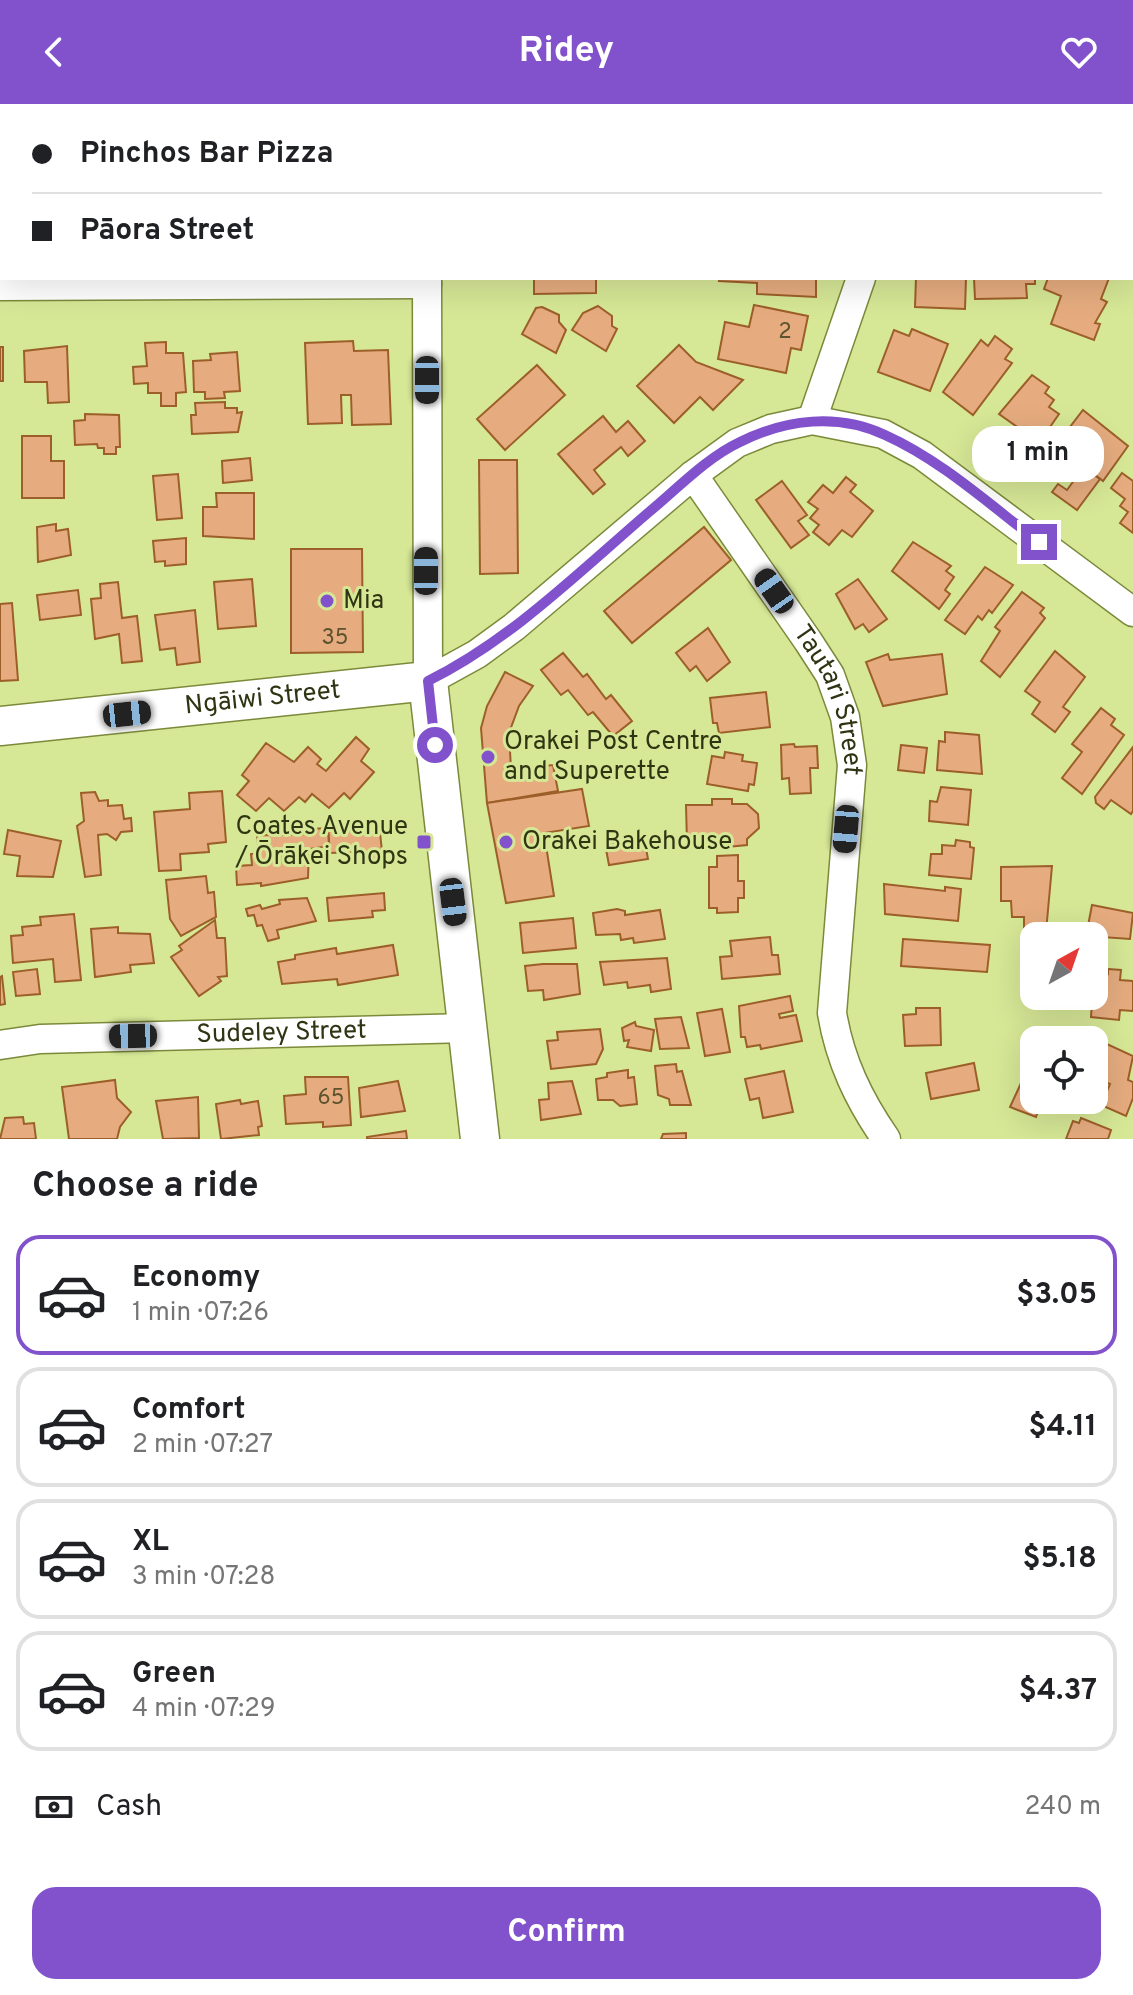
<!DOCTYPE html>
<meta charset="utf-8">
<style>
:root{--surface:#fff;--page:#f6f6f6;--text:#202124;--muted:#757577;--line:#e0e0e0;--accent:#8152cb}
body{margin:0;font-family:Overpass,sans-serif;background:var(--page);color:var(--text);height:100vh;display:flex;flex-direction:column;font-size:30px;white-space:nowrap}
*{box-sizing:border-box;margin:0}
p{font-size:26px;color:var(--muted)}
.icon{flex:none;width:44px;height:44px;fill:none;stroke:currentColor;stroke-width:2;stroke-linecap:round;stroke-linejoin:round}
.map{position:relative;height:1035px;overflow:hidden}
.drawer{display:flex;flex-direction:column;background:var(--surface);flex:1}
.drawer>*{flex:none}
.top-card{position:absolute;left:0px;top:0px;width:1134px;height:176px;box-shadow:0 8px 32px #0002;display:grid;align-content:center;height:176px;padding:0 32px;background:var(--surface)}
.needle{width:52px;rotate:40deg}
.tools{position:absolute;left:1020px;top:818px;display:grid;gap:16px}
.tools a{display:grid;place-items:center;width:88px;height:88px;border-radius:16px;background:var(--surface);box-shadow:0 8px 32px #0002;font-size:40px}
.end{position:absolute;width:36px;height:36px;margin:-18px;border:10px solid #8152cb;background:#fff;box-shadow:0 0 0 4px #fff}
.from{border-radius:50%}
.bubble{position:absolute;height:56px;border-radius:24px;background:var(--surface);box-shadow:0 8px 32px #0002;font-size:26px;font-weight:700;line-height:56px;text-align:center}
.car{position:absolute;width:24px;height:48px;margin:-24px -12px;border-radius:10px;box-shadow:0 0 6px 2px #0007;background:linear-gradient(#222 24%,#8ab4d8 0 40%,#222 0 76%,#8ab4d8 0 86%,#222 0)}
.top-card b{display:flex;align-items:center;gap:28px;height:76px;font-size:30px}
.top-card b+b{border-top:2px solid var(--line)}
.top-card i{width:20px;height:20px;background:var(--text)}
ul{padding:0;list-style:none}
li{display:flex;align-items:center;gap:24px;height:120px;margin:0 16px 12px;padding:0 16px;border:4px solid var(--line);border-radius:24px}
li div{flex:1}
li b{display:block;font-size:30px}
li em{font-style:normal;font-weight:700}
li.active{border-color:var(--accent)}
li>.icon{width:72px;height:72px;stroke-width:1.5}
h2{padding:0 32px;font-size:36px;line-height:96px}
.pay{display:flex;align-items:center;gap:20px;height:88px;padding:0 32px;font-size:30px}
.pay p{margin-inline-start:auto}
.button{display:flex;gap:16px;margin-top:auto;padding:16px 32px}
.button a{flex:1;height:92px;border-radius:24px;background:var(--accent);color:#fff;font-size:32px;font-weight:700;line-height:92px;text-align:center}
header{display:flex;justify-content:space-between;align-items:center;height:104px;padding:0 32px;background:var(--accent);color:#fff;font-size:36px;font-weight:700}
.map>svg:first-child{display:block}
.building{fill:#e6ac7f;stroke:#9d5f29;stroke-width:2}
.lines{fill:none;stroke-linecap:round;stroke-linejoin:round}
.street-casing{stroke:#7b8a3a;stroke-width:31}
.secondary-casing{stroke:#7b8a3a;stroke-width:41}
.street{stroke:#fff;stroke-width:28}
.secondary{stroke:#fff;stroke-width:38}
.route{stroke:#8152cb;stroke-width:10}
.poi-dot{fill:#8152cb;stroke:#d6e796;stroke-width:3}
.labels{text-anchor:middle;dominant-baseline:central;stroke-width:6;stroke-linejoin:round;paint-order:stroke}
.number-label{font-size:22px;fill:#5d532e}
.poi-label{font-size:26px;fill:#2f3513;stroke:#d6e796;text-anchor:start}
.street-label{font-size:26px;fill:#2f3513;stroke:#d6e796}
</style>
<header><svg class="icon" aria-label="back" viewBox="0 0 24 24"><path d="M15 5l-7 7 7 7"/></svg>Ridey<svg class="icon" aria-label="heart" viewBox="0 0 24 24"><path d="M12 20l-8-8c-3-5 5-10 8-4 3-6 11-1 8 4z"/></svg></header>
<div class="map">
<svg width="1133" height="1035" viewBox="0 0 1133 1035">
<rect width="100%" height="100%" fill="#d6e796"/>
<g class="building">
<polygon points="1026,0 1133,0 1133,63 1132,2"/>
<polygon points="534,174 596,174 596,189 534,190"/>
<polygon points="720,174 816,174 816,193 757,190 757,179 719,177"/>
<polygon points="916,174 966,174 965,205 915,203"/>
<polygon points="974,174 1035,174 1035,180 1026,180 1027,194 975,195"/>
<polygon points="1048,174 1109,174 1101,195 1107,198 1095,219 1100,220 1094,236 1051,220 1061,192 1044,185"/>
<polygon points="754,201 808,212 801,246 791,244 786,269 718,255 725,218 749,223"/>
<polygon points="598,202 612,212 612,222 617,225 606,247 572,226 583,209"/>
<polygon points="542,203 559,211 559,218 566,226 556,249 522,230 536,204"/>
<polygon points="912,225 948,240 930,287 878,268 894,226 909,232"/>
<polygon points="995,232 1012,245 1005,255 1012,259 973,311 943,288 981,236 988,242"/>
<polygon points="353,237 354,247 388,246 391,320 352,321 351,291 341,291 342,319 308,320 305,239"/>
<polygon points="166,238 166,249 183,249 186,288 176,289 176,302 161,302 161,289 148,289 148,279 134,280 133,263 147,262 145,239"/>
<polygon points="679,241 696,258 743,276 713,306 700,293 674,319 637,282"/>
<polygon points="67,242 69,298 48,299 47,278 25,278 24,247"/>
<rect x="0" y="243" width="3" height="34"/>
<polygon points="237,248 240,287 224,288 225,294 205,295 205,288 194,288 193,257 211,256 210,250"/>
<polygon points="537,261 565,291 505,346 477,315"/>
<polygon points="1032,271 1049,283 1045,289 1054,296 1049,303 1059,310 1041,336 1026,323 1023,327 999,310"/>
<polygon points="225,298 225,304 237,304 237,309 242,308 238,328 192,330 191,311 196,311 195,299"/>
<polygon points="1083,306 1128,342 1103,377 1086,364 1089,359 1081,352 1084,348 1063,332"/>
<polygon points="85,310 119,311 120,343 116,343 116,350 104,350 104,344 98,344 97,340 75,341 74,317 85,316"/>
<polygon points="603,312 616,328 628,317 645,337 628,352 621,343 594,366 605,380 593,390 558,350"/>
<polygon points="22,332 51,332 51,357 64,357 64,394 22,394"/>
<polygon points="250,354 252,376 223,379 222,357"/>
<polygon points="479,356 517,356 518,469 480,470"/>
<polygon points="1083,364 1100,375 1077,406 1052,388 1058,380 1067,386"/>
<polygon points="1122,369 1133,377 1133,429 1120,419 1128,408 1120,402 1125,395 1111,384"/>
<polygon points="178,370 182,414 157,416 153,372"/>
<polygon points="846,373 856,381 850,388 873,407 852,433 842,426 829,441 813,428 819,421 810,414 818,405 808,398 823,381 833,389"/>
<polygon points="782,377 807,411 798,417 809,431 791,444 756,396"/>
<polygon points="216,389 254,389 254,435 203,432 203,403 217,403"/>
<polygon points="56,420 56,427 68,425 71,451 38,458 37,423"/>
<polygon points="704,423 731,456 632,539 604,507"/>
<polygon points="186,434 186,460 165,462 165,457 155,458 153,437"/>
<polygon points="913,438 951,462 946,467 954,473 945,486 950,490 939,505 892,467"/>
<polygon points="291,445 362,445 363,548 291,549"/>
<polygon points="985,463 1013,481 992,509 989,506 982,516 978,512 965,530 945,516"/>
<polygon points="252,475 256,522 218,525 214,478"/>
<polygon points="858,475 887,515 869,528 863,520 855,525 836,490"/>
<polygon points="118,478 122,514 137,512 142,557 122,559 119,530 95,535 91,495 101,494 100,480"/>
<polygon points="78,486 81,511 40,516 37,491"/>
<polygon points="1022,488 1044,504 1040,509 1045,514 1000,573 981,557 1000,527 995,523"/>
<polygon points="12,499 18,576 0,577 0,500"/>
<polygon points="195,506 200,558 177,561 175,544 160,546 155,511"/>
<polygon points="708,524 730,558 707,577 696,562 690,567 676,549"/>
<polygon points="1055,547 1085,573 1063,603 1070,608 1055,628 1032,610 1040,598 1025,587"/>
<polygon points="563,549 583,573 587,570 606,595 611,591 632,617 613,632 593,608 588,611 568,586 561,591 541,566"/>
<polygon points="888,550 890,556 942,550 947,590 883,602 866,558"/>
<polygon points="505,568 533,582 519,602 509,629 511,665 553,661 558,687 487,699 481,624 487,602"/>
<polygon points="766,588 770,623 719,629 717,619 713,619 710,594"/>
<polygon points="1101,604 1115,615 1111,621 1124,631 1082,690 1062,674 1082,648 1072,640"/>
<polygon points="945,628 979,631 982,670 937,666 939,637 945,638"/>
<polygon points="356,633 369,645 361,657 374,668 350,695 344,689 329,704 312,690 305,698 299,693 284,707 269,694 256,707 237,691 249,677 242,671 266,639 294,658 308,643 321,655 317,660 326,667"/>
<polygon points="794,640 795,643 817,642 818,664 810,664 811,689 790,690 789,674 782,675 781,641"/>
<polygon points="901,641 927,644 924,669 898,666"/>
<polygon points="1133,643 1133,707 1131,710 1111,696 1104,705 1096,699 1095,693"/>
<polygon points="725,648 743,651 742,657 757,659 754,681 749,680 748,687 707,680 712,652 724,654"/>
<polygon points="941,683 971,686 968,721 929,717 930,697 937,698"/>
<polygon points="582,685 589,722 544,729 554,792 506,799 487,699"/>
<polygon points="222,687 226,738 208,740 209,748 180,750 181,766 159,767 154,708 190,705 189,689"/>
<polygon points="95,688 99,697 108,696 108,702 122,701 124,715 131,714 132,727 121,728 116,736 107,730 98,731 101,771 85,773 77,722 84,717 81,689"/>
<polygon points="712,695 732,695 732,700 747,700 758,710 759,724 747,735 747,741 717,744 717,738 687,739 686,701 712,701"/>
<polygon points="379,719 383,757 359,759 358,748 330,749 328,724"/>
<polygon points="328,724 329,742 309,745 308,774 261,782 261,779 237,781 236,762 252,761 251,750 259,749 257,731 311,730 311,725"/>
<polygon points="8,726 61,737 53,773 17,772 20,752 4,750"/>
<polygon points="644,734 648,755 609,761 605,740"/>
<polygon points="956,736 970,738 970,743 974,744 971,775 929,771 931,750 942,750 942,741 955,742"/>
<polygon points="738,751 738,777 744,777 744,794 738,794 738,808 717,809 717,804 709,804 709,763 717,763 717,752"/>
<polygon points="1052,762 1046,828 1024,828 1024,813 1012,813 1011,797 1001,797 1001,763"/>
<polygon points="206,772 208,789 214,788 216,813 181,832 170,815 166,776"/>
<polygon points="884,780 945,787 945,783 961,785 958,817 885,810"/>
<polygon points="384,789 385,806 372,807 373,813 329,817 327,794"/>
<polygon points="307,794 316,817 277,826 279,834 268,837 262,821 257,822 254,811 248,812 246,805 260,801 262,805 280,800 279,796"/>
<polygon points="1092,801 1133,809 1130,835 1102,833 1101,840 1094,839 1094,832 1086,832"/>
<polygon points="617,805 625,807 625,811 660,806 665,835 634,839 633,834 621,836 620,830 596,831 593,809"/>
<polygon points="74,810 81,876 55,878 53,855 13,859 11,832 23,831 22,823 41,821 40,813"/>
<polygon points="573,814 576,844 523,849 520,819"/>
<polygon points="215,816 217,834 225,834 227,872 218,873 221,877 199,892 171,853 182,846 179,842"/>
<polygon points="118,823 118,829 150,830 154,859 130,861 131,868 95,873 91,825"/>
<polygon points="770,833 772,851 778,851 780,870 722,875 720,853 732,852 730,837"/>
<polygon points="903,835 990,841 987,868 901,862"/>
<polygon points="393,841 398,871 338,881 337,875 282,880 278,858 295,855 295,851 336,844 337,850"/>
<polygon points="667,854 671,885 651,888 650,881 628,884 627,878 604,881 600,858"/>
<polygon points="543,860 577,860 580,890 544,896 543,886 528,887 525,862"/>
<polygon points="37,865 40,890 16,892 13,868"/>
<polygon points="1108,865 1121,866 1120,876 1133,877 1133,907 1120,906 1119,916 1091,913 1094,868 1108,870"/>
<polygon points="2,872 5,900 0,901 0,873"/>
<polygon points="790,892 793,907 779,910 780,914 796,911 802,937 761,945 760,941 747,943 745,933 741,933 739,902"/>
<polygon points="916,904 940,904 941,941 905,942 903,911 916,910"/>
<polygon points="722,905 730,948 705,952 697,909"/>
<polygon points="681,913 689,944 660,945 655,915"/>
<polygon points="635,918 636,922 654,926 651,947 627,943 629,936 624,937 622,924"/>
<polygon points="600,925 603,945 596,960 551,965 547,937 558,936 557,928"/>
<polygon points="1096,935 1133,952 1128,976 1133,978 1133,994 1126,1012 1101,1001 1110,980 1094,973"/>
<polygon points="1034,951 1034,996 1057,996 1054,1003 1041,998 1036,1013 1010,1003"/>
<polygon points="974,959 979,986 931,995 926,969"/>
<polygon points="676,960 677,968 682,967 691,1001 670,1001 669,995 658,991 655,962"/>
<polygon points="628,966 628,974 634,973 637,1000 620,1002 613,996 598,996 596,975 607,973 607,969"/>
<polygon points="784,967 793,1008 763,1014 759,994 750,996 745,975"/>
<polygon points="305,973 348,973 351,1021 323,1023 323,1018 286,1020 284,992 306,990"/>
<polygon points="115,976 117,994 131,1008 120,1023 117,1035 69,1035 62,983"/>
<polygon points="398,977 405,1007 361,1013 359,984"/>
<polygon points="572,977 581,1010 541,1016 539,996 549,995 548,979"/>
<polygon points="198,993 199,1034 163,1035 156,997"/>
<polygon points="240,996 241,1000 258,997 262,1022 258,1023 259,1031 221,1035 216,1000"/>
<polygon points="23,1013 24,1020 34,1019 36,1035 0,1035 5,1014"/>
<polygon points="1081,1014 1111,1026 1108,1035 1066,1035 1073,1017 1079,1019"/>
<polygon points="406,1027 407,1035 367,1035 367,1033"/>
<polygon points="686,1029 686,1035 661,1035 663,1030"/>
</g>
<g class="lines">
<g class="street-casing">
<g id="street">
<polyline points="425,0 425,2"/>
<polyline points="839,0 840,2"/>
<polyline points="1132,93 1133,93"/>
<polyline points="427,174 428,577 477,550 514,523 693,371 737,339 771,325 812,316 883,330 922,351 1133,508"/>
<polyline points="0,182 427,180"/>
<polyline points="812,316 861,174"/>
<path id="s1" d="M693,371L808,537L830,571L845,613L852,661L832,909C840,957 859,996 886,1035"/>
<path id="s2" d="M0,941L40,935L468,924"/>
</g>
</g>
<g class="secondary-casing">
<g id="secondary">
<path id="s3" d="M0,622L428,577L480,1035"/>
</g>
</g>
<use href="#street" class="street"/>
<use href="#secondary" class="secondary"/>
</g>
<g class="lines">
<path class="route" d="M435,641L428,577C511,536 579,468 649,408C677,385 706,354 740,338C786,315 838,309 885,331C941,356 990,401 1039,438"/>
</g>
<g class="poi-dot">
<circle cx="327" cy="497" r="8"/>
<circle cx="488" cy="653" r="8"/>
<rect x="416" y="730" width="16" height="16" rx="4"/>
<circle cx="506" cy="738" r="8"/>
</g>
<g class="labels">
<g class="number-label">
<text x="785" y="228">2</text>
<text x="335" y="534">35</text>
<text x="331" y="994">65</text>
</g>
<g class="poi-label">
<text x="343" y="497">Mia</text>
<text x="504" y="638">Orakei Post Centre<tspan x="504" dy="30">and Superette</tspan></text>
<text x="408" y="723" text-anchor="end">Coates Avenue<tspan x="408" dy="30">/ Ōrākei Shops</tspan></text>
<text x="522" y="738">Orakei Bakehouse</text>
</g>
<g class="street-label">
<text stroke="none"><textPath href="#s3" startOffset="264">Ngāiwi Street</textPath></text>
<text stroke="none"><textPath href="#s1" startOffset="266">Tautari Street</textPath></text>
<text stroke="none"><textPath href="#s2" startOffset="282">Sudeley Street</textPath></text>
</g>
</g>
</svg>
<div class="tools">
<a><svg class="needle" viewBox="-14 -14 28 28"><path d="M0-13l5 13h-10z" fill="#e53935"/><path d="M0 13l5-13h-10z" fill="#757577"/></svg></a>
<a><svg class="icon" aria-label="locate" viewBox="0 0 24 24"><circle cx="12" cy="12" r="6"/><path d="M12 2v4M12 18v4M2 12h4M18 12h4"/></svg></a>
</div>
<i class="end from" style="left:435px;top:641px"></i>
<i class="end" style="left:1039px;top:438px"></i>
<div class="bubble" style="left:972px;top:322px;width:132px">1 min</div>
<i class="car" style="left:427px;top:276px;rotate:180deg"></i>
<i class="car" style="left:426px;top:467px;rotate:0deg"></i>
<i class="car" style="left:774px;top:487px;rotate:325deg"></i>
<i class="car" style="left:127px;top:610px;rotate:84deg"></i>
<i class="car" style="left:846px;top:725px;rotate:185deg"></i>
<i class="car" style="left:453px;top:798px;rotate:173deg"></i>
<i class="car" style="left:133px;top:932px;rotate:269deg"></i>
<div class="top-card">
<b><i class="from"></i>Pinchos Bar Pizza</b>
<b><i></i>Pāora Street</b>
</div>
</div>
<section class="drawer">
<h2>Choose a ride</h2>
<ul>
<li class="active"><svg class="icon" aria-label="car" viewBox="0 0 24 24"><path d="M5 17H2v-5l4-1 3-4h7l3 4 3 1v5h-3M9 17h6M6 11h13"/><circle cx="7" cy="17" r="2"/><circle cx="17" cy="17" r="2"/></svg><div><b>Economy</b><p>1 min · 07:26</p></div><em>$3.05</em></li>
<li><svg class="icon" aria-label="car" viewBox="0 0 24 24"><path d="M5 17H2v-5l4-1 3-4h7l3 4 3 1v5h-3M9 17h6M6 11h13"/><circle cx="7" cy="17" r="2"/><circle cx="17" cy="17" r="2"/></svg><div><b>Comfort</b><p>2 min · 07:27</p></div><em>$4.11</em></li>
<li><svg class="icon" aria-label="car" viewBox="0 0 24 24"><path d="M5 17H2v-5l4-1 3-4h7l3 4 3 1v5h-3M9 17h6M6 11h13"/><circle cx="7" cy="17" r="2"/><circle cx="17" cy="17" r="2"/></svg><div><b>XL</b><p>3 min · 07:28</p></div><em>$5.18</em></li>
<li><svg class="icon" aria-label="car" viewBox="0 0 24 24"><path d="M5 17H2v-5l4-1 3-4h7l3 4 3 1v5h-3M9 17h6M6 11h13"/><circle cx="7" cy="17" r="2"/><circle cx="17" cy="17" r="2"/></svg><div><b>Green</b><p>4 min · 07:29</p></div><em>$4.37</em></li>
</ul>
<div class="pay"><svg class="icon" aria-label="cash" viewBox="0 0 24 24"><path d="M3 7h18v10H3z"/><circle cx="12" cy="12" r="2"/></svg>Cash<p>240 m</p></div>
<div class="button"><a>Confirm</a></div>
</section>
